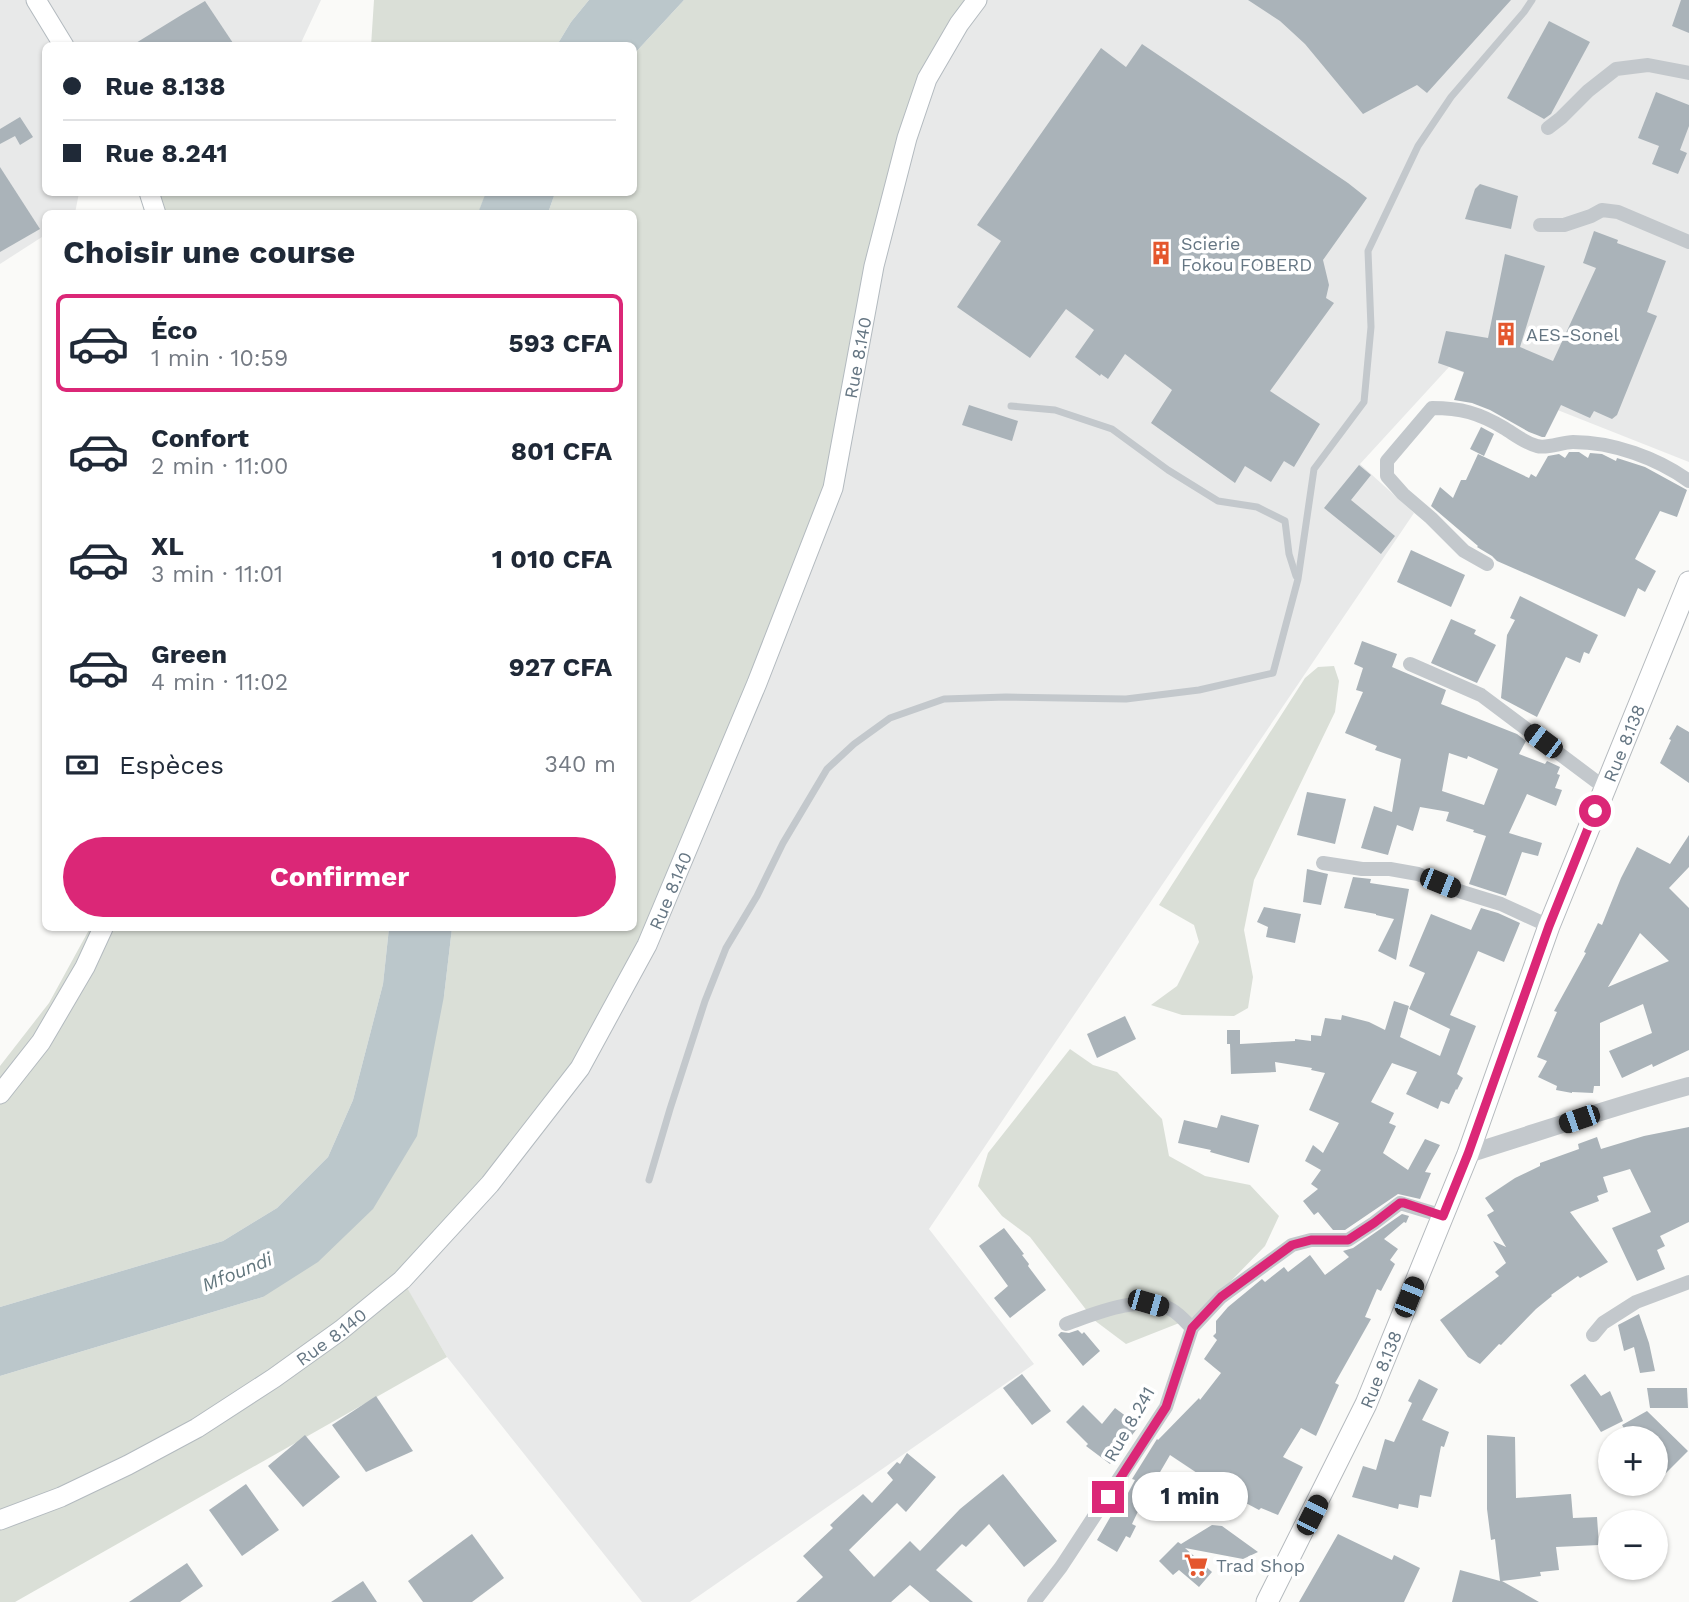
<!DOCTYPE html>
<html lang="fr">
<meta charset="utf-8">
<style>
:root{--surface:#fff;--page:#f2f2f3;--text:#1f2937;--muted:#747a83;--line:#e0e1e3;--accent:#db2777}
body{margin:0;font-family:"Work Sans",sans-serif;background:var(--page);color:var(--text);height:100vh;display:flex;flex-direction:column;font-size:26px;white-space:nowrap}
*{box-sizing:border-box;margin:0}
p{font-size:23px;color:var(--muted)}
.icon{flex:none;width:38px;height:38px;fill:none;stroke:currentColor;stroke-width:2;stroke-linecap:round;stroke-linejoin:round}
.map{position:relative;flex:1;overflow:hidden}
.panel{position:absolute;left:42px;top:210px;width:595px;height:721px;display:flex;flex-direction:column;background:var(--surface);border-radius:10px;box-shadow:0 2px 5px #0004}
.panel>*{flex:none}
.top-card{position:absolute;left:42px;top:42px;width:595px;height:154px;border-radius:10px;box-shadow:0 2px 5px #0004;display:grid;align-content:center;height:154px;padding:0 21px;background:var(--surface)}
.fabs{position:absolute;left:1598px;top:1426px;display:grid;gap:14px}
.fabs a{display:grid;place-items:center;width:70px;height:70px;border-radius:50%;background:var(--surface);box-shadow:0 2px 5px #0004;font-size:35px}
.end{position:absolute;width:32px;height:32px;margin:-16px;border:9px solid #db2777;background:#fff;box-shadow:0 0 0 4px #fff}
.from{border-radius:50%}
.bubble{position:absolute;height:49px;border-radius:24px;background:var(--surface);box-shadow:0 2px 5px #0004;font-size:23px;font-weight:700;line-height:49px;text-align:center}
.car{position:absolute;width:21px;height:42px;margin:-21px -10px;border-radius:9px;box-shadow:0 0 5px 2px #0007;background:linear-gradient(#222 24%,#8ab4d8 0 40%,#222 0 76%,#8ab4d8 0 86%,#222 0)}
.top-card b{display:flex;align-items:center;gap:24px;height:66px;font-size:26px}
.top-card b+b{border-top:2px solid var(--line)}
.top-card i{width:18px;height:18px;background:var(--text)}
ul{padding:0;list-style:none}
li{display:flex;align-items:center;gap:21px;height:98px;margin:0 14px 10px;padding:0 7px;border:4px solid transparent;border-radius:10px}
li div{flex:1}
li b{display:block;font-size:26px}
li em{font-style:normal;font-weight:700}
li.selected{border-color:var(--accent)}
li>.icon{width:63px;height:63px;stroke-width:1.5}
h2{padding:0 21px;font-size:32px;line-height:84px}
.pay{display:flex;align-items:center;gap:18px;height:77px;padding:0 21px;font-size:26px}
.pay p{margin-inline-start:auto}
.cta{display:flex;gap:14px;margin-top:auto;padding:14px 21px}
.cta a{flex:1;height:80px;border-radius:42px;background:var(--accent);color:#fff;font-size:28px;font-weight:700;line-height:80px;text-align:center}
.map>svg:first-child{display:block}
.built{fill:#e8e9e9}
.green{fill:#dadfd7}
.water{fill:#bbc7cb}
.building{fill:#aab3b9;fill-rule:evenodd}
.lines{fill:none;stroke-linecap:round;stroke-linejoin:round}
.secondary-casing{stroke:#b3babf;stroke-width:21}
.primary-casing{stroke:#b5babe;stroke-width:23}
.service{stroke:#c3c8cc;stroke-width:7}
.minor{stroke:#c3c8cc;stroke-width:14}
.tertiary{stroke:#c3c8cc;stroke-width:18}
.secondary{stroke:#fff;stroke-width:19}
.primary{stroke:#fff;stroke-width:21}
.route{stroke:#db2777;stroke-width:9}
.labels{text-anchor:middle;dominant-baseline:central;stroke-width:7;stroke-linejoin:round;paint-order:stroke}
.poi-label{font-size:18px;fill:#657683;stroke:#fff;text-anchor:start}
.street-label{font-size:18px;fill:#657683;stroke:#fff}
.water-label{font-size:19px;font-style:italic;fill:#60757c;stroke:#fff}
</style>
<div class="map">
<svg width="1689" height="1602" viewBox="0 0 1689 1602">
<rect width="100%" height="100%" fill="#fafaf8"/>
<g class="built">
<polygon points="0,0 321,0 300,45 46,46 46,192 79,193 75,213 46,214 45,237 42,237 0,264"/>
<polygon points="977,0 1689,0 1689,462 1449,367 1360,464 1414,513 929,1229 1034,1364 690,1602 642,1602 447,1357 402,1280 647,945 907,138"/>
</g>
<g class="green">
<polygon points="374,0 589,0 571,22 557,45 371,46"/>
<polygon points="684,0 977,0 927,79 833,488 757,683 580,1068 402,1279 447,1357 15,1602 0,1602 0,1376 263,1297 444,996 452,928 634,928 634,214 548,213 555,193 634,192 634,54"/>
<polygon points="160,192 486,193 478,214 156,214 152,199"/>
<polygon points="1334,666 1339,681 1335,712 1254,880 1244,930 1253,977 1248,1008 1234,1016 1182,1015 1151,1005 1177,986 1199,942 1194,925 1159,905 1305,678 1318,667"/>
<polygon points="90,928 389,928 383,984 353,1100 328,1157 277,1208 223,1241 0,1307 0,1066 49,1003"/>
<polygon points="1070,1049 1093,1065 1117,1072 1162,1119 1169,1156 1205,1176 1250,1185 1279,1216 1265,1246 1197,1316 1126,1344 1094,1320 1030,1237 1002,1216 978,1186 988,1153"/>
</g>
<g class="water">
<polygon points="589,0 684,0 634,54 634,46 557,45 571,22"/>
<polygon points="486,192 555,192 555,193 548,213 478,213"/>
<polygon points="389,928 452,928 444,996 417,1136 373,1209 318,1262 263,1297 0,1376 0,1307 223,1241 277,1208 328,1157 353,1100 383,984"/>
</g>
<g class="building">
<polygon points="1248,0 1511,0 1427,93 1417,85 1363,114 1305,44 1280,21"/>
<polygon points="1681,0 1689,0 1689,33 1672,26"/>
<polygon points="205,1 235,46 131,46 183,14"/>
<polygon points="1549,21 1590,42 1551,114 1544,119 1507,98"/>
<polygon points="1142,44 1348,183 1367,198 1323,260 1329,285 1326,298 1334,303 1270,391 1320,424 1294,467 1284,461 1271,482 1245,466 1235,483 1151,423 1172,390 1125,354 1108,379 1101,374 1100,376 1075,357 1094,330 1066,309 1030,358 957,307 1001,241 977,225 1101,48 1126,67"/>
<polygon points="1656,92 1689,105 1689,126 1680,150 1687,153 1678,174 1652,164 1659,146 1638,138"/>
<polygon points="20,117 33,137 20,145 15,136 0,144 0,129"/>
<polygon points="0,167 40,229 0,252"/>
<polygon points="1480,184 1518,196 1511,229 1465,219 1475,189"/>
<polygon points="1594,231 1618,240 1617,243 1666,261 1647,312 1657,316 1617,415 1612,419 1594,411 1590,418 1561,405 1545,437 1542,437 1529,432 1490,410 1472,403 1454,400 1464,372 1438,363 1446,331 1488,338 1505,254 1545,266 1520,347 1553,361 1596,268 1583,263"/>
<polygon points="969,405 1018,421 1012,441 962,425"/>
<polygon points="1481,427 1494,434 1484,456 1470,449"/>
<polygon points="1569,452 1579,452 1588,458 1590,453 1602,454 1616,461 1617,458 1645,467 1687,490 1677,517 1660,511 1635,559 1656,571 1645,592 1638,588 1625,617 1497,561 1492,556 1477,547 1478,546 1431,506 1440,487 1453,498 1461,480 1466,480 1478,454 1529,478 1531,474 1536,477 1548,456 1559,454 1565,458"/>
<polygon points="1359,465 1371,475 1351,500 1395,536 1381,554 1324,508"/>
<polygon points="1411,550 1465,575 1451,607 1397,582"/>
<polygon points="1520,596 1598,635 1589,654 1584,652 1580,663 1566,657 1537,717 1501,698 1507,635 1515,620 1510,618"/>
<polygon points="1451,619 1476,630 1474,634 1496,645 1477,683 1431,663"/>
<path d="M1362,641L1397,654L1392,667L1446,690L1441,704L1517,734L1526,741L1519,754L1545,764L1547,761L1560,767L1557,774L1560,775L1555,788L1562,790L1556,806L1527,794L1509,833L1542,843L1538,856L1522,852L1506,896L1469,884L1486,836L1473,832L1474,830L1446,821L1449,812L1420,807L1413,831L1397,825L1388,855L1361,848L1374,806L1392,812L1401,759L1375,750L1377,746L1345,733L1363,692L1356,690L1363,668L1354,664ZM1449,753L1467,759L1468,756L1498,769L1484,805L1442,791Z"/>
<polygon points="1677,725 1689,732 1689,783 1660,763 1671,740 1669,739"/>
<polygon points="1307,792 1346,799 1335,844 1297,835"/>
<path d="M1689,835V867L1669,888L1689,908V1050L1653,1067L1652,1064L1622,1078L1609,1051L1652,1033L1643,1004L1600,1023V1086H1594L1593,1093L1572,1092V1093L1556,1090L1557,1086L1538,1077L1547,1061L1537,1057L1557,1012L1554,1011L1586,953L1584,952L1598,923L1602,925L1621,878L1637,847L1670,864ZM1640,933L1669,961L1608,987Z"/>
<polygon points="1307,869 1328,874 1321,905 1303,902"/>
<polygon points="1353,877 1371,879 1370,883 1409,889 1396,960 1378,951 1394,919 1376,915 1376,914 1344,908"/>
<polygon points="1264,907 1301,914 1295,943 1266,937 1268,927 1257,922"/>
<polygon points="1481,908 1498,913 1520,923 1504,962 1478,951 1450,1015 1476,1026 1457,1074 1463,1078 1457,1090 1456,1089 1449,1104 1441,1101 1438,1109 1406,1094 1417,1072 1392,1063 1371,1102 1394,1113 1389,1123 1396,1126 1383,1153 1408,1170 1425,1139 1440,1145 1425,1172 1431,1173 1420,1199 1398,1194 1345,1230 1333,1230 1318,1212 1314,1215 1303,1201 1318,1189 1311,1184 1321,1170 1305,1161 1313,1145 1323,1153 1339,1123 1309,1110 1325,1073 1311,1070 1312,1068 1275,1062 1276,1072 1231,1074 1230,1044 1232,1044 1227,1044 1227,1030 1240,1030 1240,1044 1295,1041 1295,1039 1311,1041 1311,1035 1321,1036 1325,1018 1341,1020 1342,1015 1369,1022 1385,1030 1394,1001 1409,1006 1400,1037 1440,1056 1450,1029 1409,1009 1425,973 1409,966 1431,914 1471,930"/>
<polygon points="1125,1016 1136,1039 1097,1058 1087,1034"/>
<polygon points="1221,1115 1259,1125 1249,1163 1210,1152 1211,1150 1178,1143 1184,1120 1217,1128"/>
<polygon points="1689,1127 1689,1222 1660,1236 1665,1246 1657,1250 1665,1269 1637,1281 1612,1228 1651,1212 1630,1169 1603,1177 1608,1192 1597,1196 1599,1201 1570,1212 1608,1262 1580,1278 1578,1276 1551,1295 1552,1296 1536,1309 1501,1345 1499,1344 1480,1364 1468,1357 1440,1320 1499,1276 1495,1272 1506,1263 1493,1241 1506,1247 1487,1215 1494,1211 1485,1198 1515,1178 1540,1166 1540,1163 1579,1149 1578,1144 1597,1137 1601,1149 1644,1136"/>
<polygon points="1402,1214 1409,1216 1406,1223 1404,1222 1384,1239 1398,1249 1390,1260 1395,1264 1381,1291 1377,1289 1365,1317 1371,1319 1335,1383 1339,1385 1316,1436 1301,1428 1283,1457 1303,1467 1278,1515 1261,1508 1259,1510 1227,1493 1170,1455 1142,1503 1132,1524 1136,1526 1130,1538 1126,1536 1117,1552 1097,1540 1119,1502 1122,1504 1135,1480 1132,1479 1157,1439 1158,1440 1199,1398 1200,1400 1221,1373 1204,1359 1217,1340 1213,1336 1216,1333 1216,1321 1228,1307 1262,1279 1265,1282 1284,1267 1288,1272 1310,1255 1325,1275 1349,1257 1343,1251 1353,1248"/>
<polygon points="1004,1228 1024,1254 1022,1255 1029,1264 1028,1266 1046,1290 1010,1318 994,1298 1008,1286 979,1246"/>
<polygon points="1639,1314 1649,1343 1655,1371 1640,1373 1634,1347 1624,1351 1618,1325"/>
<polygon points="1078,1330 1082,1334 1084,1332 1100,1351 1083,1366 1058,1335 1061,1332 1069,1333"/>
<polygon points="1022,1374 1051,1411 1032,1425 1003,1388"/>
<polygon points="1585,1374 1601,1396 1610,1391 1623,1421 1601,1432 1570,1385"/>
<polygon points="1419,1379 1438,1389 1422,1420 1449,1432 1444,1447 1441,1446 1431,1497 1420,1495 1418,1508 1399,1504 1398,1509 1352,1497 1363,1466 1376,1470 1385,1439 1394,1442 1412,1403 1408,1401"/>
<polygon points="1647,1388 1687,1388 1688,1408 1650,1408"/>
<polygon points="376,1396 413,1451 366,1472 332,1425"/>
<polygon points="1083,1405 1102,1424 1115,1408 1139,1426 1110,1464 1086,1446 1088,1444 1066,1422"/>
<polygon points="1647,1411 1688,1451 1664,1475 1656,1466 1656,1438 1630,1438 1622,1425"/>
<polygon points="305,1435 340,1477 303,1507 268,1466"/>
<polygon points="1487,1435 1515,1437 1516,1498 1571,1494 1573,1518 1597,1517 1599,1545 1556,1547 1559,1570 1540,1572 1541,1576 1502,1581 1539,1602 1452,1602 1460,1570 1500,1581 1495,1539 1491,1540 1487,1509"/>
<polygon points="907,1453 936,1477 906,1512 897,1503 849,1550 874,1577 910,1541 920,1551 960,1509 1003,1474 1057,1541 1024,1567 989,1524 966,1547 962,1544 936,1570 973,1602 930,1602 910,1585 891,1602 796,1602 823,1577 803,1556 833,1528 830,1525 863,1494 872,1503 893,1480 887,1473 897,1462 900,1464"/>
<polygon points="246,1484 279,1530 242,1556 209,1510"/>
<polygon points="1212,1525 1222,1526 1258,1552 1243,1559 1185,1548 1212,1572 1199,1587 1179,1570 1173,1575 1159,1561 1178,1542 1181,1544"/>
<polygon points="472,1534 504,1578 472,1602 423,1602 408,1581"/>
<polygon points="1338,1534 1392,1560 1394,1555 1420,1568 1404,1602 1299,1602"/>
<polygon points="187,1563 203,1586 180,1602 129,1602"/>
<polygon points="363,1581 377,1602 331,1602"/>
</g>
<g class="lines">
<g class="secondary-casing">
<g id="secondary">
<polyline points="36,0 64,46"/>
<polyline points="149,192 156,214"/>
<polyline points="0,1094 41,1042 85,967 103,928"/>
<path id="s1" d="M0,1520L61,1497L128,1465L197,1428L274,1378L341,1330L402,1280L490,1184L580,1068L647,945L757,683L833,488L874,266L907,138L927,79L959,24L977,0"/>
</g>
</g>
<g class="primary-casing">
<g id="primary">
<path id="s2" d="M1267,1602L1366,1404L1468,1154L1549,926L1689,582"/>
</g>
</g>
<g class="service">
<polyline points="1011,406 1055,410 1112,429 1168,470 1218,501 1257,507 1285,521 1289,554 1296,576"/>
<polyline points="649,1180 670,1109 705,1001 726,948 757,896 783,843 827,769 854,744 890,718 944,699 1006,697 1126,699 1199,690 1273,673 1298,579 1314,469 1364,402 1371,327 1368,251 1418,146 1451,97 1524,12 1532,0"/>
</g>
<g class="minor">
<polyline points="1548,128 1561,118 1588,91 1616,69 1648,65 1689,73"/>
<polyline points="1540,225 1564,225 1591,216 1602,210 1618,212 1689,242"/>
<path d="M1487,564L1464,551L1431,518L1403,494L1387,476V461L1432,408C1461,408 1479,413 1504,428C1514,434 1525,443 1537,446C1547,449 1562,442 1573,442C1613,442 1657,458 1689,481"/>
<polyline points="1410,664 1481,695 1605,788"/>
<polyline points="1323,863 1362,869 1390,869 1418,874 1462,892 1501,904 1549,926"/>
<path d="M1066,1324C1094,1314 1142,1293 1172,1310C1179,1314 1186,1322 1192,1328"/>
<polyline points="1593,1335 1603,1323 1636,1302 1689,1282"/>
<polyline points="1034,1602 1061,1567 1166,1407 1192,1328 1221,1297 1292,1245 1311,1240 1348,1240 1374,1223 1400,1203 1443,1216"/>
</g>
<path class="tertiary" d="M1468,1154C1542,1131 1615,1106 1689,1086"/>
<use href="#secondary" class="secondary"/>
<use href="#primary" class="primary"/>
</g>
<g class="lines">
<polyline class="route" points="1108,1497 1166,1407 1192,1328 1221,1297 1292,1245 1311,1240 1348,1240 1374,1223 1400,1203 1404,1203 1443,1216 1468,1154 1549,926 1595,811"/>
</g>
<defs>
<g id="building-bare" transform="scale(1.89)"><path d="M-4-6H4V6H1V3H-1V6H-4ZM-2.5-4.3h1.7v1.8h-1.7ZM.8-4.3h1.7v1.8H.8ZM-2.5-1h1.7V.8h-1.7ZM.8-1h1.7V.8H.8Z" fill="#e4572e" stroke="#fff" stroke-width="2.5" paint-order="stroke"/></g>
<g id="supermarket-bare" transform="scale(1.89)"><path d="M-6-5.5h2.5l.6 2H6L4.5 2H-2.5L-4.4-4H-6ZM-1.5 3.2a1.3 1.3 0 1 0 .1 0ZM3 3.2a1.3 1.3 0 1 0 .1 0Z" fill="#e4572e" stroke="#fff" stroke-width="2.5" paint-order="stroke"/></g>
</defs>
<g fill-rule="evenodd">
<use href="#building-bare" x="1161" y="253"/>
<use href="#building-bare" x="1506" y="334"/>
<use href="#supermarket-bare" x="1196" y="1565"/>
</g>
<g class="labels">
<g class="poi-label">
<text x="1181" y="243">Scierie<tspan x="1181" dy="21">Fokou FOBERD</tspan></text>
<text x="1526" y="334">AES-Sonel</text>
<text x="1216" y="1565">Trad Shop</text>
</g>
<g class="street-label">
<text stroke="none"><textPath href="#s1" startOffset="1514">Rue 8.140</textPath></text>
<text stroke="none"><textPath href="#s2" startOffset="931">Rue 8.138</textPath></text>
<text stroke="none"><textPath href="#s1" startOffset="947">Rue 8.140</textPath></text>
<text stroke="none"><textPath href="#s1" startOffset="380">Rue 8.140</textPath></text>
<text stroke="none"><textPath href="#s2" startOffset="259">Rue 8.138</textPath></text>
<text transform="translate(1129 1424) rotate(-60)">Rue 8.241</text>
</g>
<g class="water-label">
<text transform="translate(237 1272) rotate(-22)">Mfoundi</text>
</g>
</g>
</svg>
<div class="fabs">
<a>+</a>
<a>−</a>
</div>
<i class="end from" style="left:1595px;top:811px"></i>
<i class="end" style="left:1108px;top:1497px"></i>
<div class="bubble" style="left:1132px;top:1472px;width:116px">1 min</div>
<i class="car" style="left:1543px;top:741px;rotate:307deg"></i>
<i class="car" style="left:1440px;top:883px;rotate:112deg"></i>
<i class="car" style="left:1579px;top:1119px;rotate:251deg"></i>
<i class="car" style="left:1409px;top:1297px;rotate:22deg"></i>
<i class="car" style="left:1148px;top:1303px;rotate:106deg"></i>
<i class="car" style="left:1312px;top:1515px;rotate:27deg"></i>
<div class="top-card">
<b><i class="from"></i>Rue 8.138</b>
<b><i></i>Rue 8.241</b>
</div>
<section class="panel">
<h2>Choisir une course</h2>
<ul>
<li class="selected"><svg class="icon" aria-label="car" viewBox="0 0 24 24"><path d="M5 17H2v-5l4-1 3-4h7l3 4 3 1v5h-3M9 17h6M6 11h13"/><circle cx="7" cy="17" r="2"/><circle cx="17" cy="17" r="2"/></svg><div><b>Éco</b><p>1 min · 10:59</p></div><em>593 CFA</em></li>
<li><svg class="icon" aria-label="car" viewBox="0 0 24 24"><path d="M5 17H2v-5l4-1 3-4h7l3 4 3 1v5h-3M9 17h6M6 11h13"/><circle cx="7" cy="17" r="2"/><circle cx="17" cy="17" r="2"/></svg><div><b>Confort</b><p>2 min · 11:00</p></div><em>801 CFA</em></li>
<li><svg class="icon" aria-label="car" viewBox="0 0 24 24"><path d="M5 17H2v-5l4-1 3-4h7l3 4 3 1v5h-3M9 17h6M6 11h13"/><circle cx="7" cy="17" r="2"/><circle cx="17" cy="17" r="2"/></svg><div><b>XL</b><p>3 min · 11:01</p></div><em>1 010 CFA</em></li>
<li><svg class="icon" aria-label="car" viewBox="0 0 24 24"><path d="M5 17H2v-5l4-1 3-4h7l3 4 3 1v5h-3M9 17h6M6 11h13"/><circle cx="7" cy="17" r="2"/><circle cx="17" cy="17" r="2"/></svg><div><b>Green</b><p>4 min · 11:02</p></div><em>927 CFA</em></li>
</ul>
<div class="pay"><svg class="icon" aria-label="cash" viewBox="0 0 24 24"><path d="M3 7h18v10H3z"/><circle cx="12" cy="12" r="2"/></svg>Espèces<p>340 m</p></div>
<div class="cta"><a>Confirmer</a></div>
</section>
</div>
